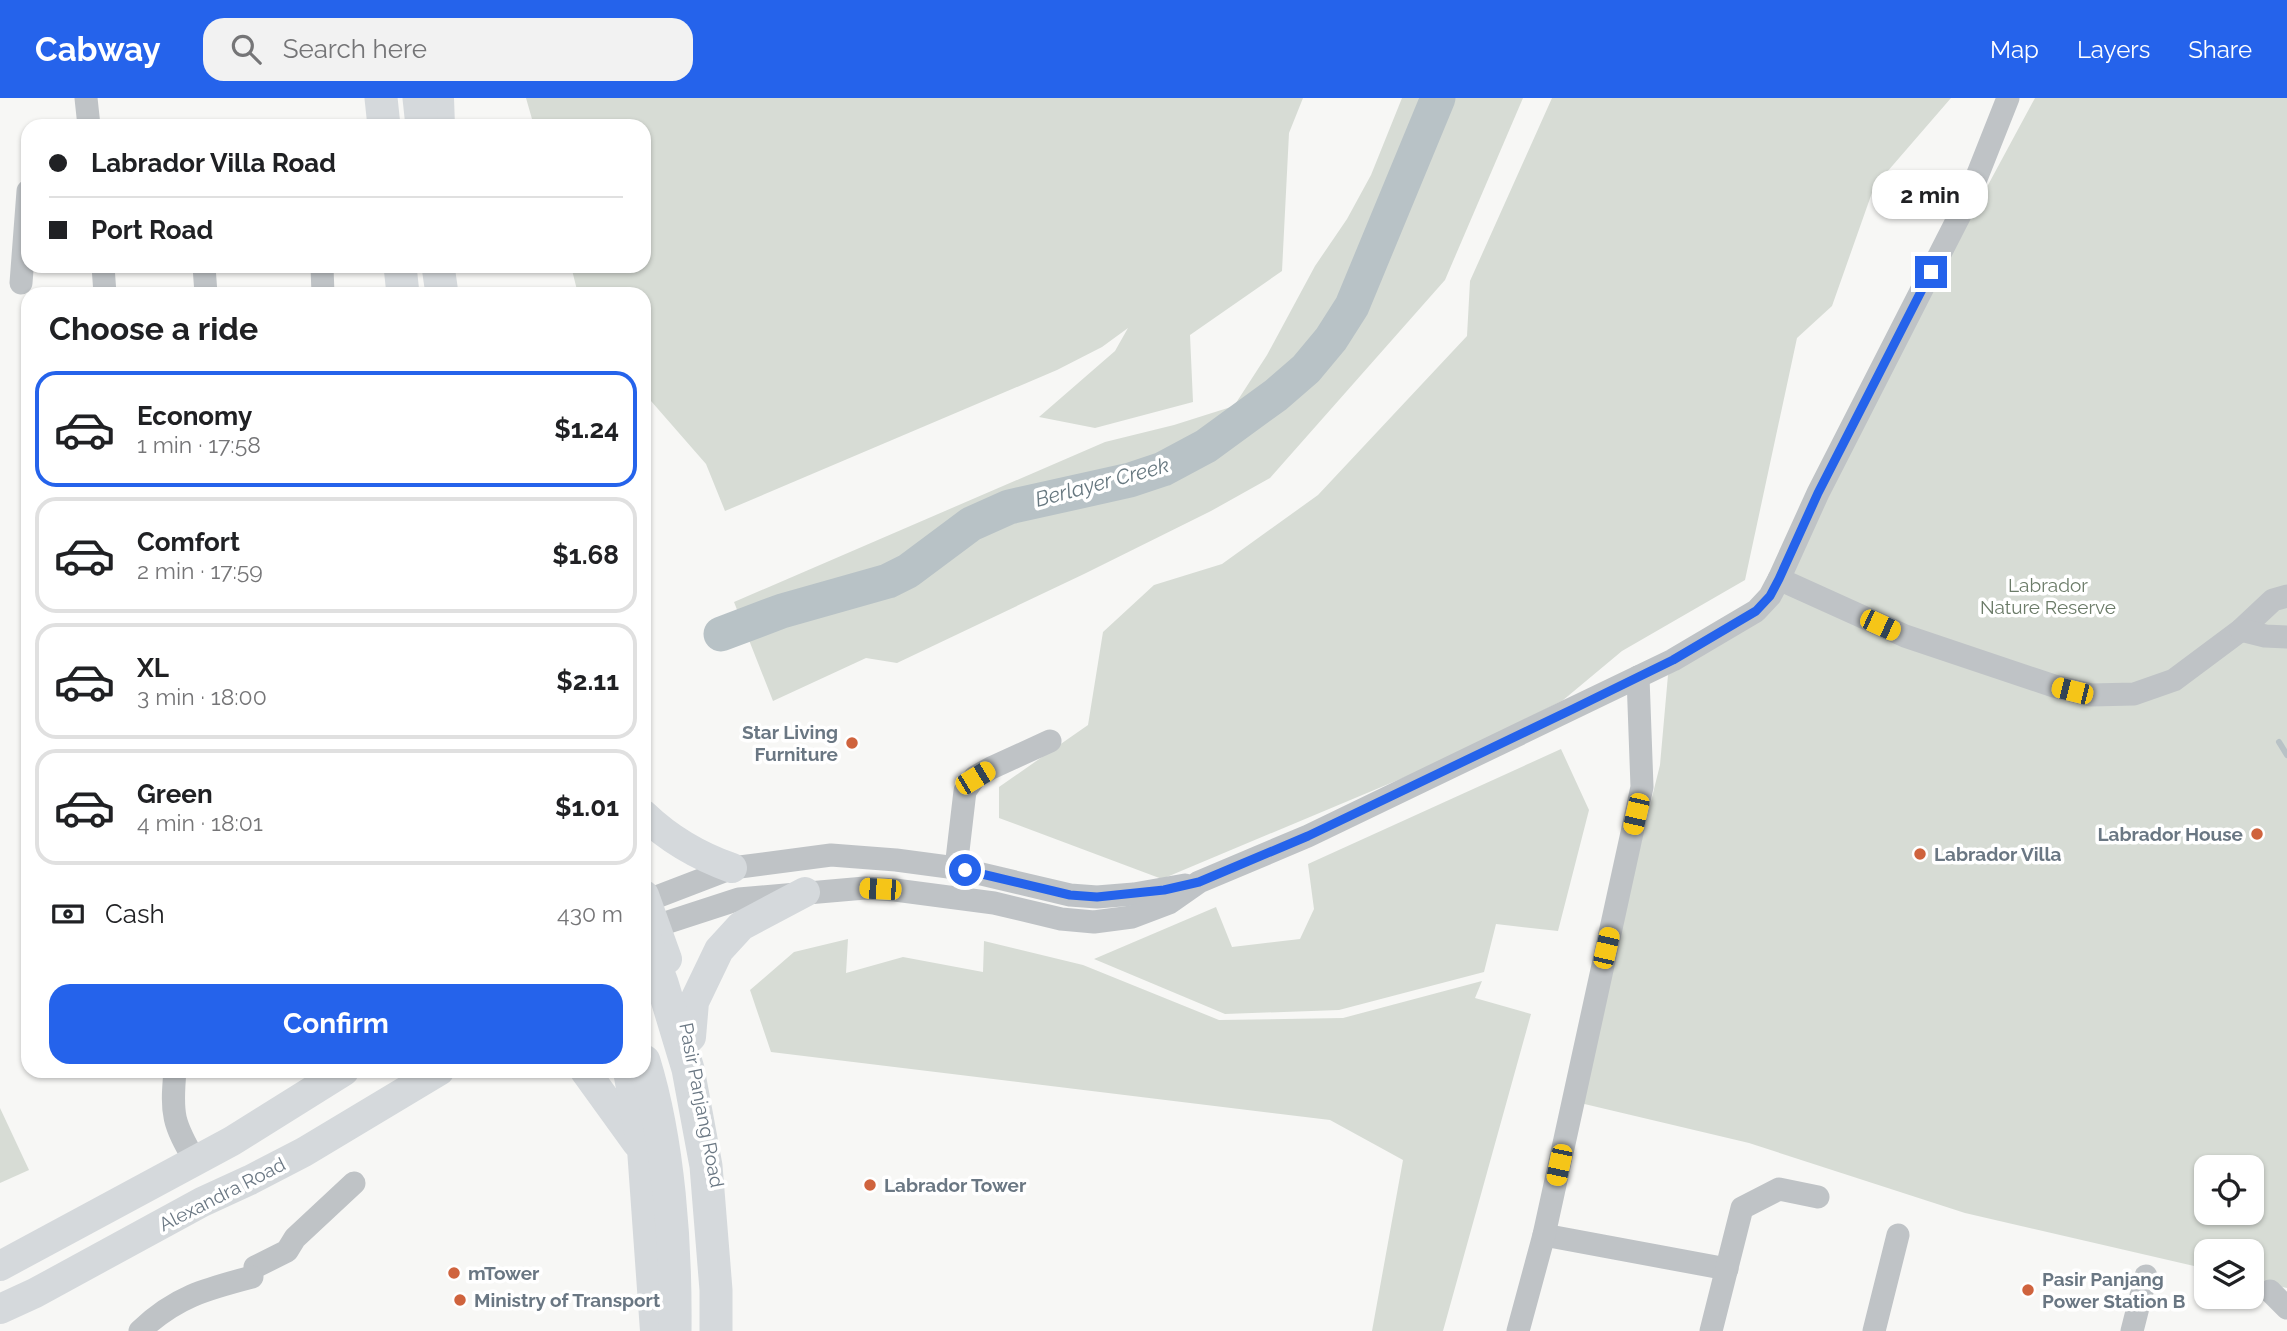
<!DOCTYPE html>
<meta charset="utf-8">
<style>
:root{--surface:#fff;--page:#f2f2f2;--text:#202124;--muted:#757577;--line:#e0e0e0;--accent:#2563eb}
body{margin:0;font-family:Raleway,sans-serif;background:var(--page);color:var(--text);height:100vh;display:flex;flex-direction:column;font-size:26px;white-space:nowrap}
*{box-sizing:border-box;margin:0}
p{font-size:23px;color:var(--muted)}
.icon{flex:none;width:38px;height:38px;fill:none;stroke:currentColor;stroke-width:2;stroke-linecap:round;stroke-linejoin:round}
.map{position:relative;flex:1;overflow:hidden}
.drawer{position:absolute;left:21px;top:189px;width:630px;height:791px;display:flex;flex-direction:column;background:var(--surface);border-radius:21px;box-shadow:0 2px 5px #0004}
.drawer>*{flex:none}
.top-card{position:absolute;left:21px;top:21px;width:630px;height:154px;border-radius:21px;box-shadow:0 2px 5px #0004;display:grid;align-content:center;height:154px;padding:0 28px;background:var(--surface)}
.tools{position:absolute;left:2194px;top:1057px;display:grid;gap:14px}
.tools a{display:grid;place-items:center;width:70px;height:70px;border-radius:14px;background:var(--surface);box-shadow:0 2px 5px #0004;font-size:35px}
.end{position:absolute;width:32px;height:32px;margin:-16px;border:9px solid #2563eb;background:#fff;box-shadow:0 0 0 4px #fff}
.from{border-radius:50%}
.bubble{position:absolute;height:49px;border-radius:21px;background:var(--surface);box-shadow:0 2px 5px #0004;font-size:23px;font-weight:700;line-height:49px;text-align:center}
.car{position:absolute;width:21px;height:42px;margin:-21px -10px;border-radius:9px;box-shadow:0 0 5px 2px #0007;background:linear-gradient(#f5c518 24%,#345 0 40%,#f5c518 0 76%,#345 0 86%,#f5c518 0)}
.top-card b{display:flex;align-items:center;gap:24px;height:66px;font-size:26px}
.top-card b+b{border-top:2px solid var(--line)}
.top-card i{width:18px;height:18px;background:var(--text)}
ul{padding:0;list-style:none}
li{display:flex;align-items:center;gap:21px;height:116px;margin:0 14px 10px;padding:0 14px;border:4px solid var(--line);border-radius:21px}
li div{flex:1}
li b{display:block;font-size:26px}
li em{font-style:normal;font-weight:700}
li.active{border-color:var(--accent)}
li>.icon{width:63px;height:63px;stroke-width:1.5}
h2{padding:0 28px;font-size:32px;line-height:84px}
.pay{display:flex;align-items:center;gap:18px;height:77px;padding:0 28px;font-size:26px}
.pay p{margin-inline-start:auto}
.button{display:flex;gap:14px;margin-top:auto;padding:14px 28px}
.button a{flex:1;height:80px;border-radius:21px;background:var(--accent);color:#fff;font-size:28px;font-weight:700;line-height:80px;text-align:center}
header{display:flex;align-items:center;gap:42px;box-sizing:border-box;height:98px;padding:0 35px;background:var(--accent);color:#fff}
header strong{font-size:33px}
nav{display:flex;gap:38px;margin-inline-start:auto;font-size:24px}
.search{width:490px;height:63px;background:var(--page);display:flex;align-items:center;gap:18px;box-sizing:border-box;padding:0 24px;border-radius:21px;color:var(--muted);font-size:26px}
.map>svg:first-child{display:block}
.green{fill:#d7dcd5;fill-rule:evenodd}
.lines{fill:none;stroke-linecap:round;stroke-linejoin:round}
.stream{stroke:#b8c2c6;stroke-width:6}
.river{stroke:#b8c2c6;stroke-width:35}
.minor{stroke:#bfc3c6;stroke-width:23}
.major{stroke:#d5d9dc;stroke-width:30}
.highway{stroke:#d5d9dc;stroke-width:33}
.route{stroke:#2563eb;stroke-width:9}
.poi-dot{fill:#cf633d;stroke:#fff;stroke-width:2.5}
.labels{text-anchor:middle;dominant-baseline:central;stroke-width:7;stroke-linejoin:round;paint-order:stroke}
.park-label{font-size:19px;fill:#6b7b68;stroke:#fff}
.poi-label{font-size:19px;font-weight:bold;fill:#6a7783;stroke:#fff;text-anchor:start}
.street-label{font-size:19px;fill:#6a7783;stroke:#fff}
.water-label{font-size:21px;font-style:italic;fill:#66777f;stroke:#fff}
</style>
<header>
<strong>Cabway</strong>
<div class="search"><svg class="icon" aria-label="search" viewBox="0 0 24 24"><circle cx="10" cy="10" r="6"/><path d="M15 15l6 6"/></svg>Search here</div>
<nav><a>Map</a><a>Layers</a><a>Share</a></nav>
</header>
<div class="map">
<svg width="2287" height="1233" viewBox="0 0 2287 1233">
<rect width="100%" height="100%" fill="#f7f7f5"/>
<g class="green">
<polygon points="526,0 1303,0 1289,35 1282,173 1190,237 1193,304 1095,330 1039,319 1115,253 1128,230 1102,249 1057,272 725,413 706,366 644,295 644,196 578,196 571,168 644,168 644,28 534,28"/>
<polygon points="1402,0 1523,0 1445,182 1270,380 1211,413 1084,476 897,565 866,560 773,603 734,504 1105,344 1174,327 1234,308 1267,257 1315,168 1347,121 1371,77"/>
<polygon points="1552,0 1951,0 1874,89 1832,208 1797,240 1745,482 1622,553 1562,603 1429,669 1162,781 999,720 999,689 1088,627 1103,534 1154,487 1222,466 1318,397 1467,238 1470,183"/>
<path d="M2035,0H2287V1190L2252,1182V1153H2207V1171L1965,1115L1749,1045L1576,1004L1660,667L1668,577L1777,501L1926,202ZM2207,1069H2252V1115H2207Z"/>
<polygon points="1561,651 1589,712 1558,833 1496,826 1484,874 1339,912 1225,916 1094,861 1216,809 1232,849 1300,841 1314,811 1308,766"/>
<polygon points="848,841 846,875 903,859 983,874 984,843 1083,867 1219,922 1343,920 1482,883 1475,900 1531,916 1443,1233 1372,1233 1403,1062 1330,1022 771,954 750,892 794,854"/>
<polygon points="0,1010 29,1072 0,1085"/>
</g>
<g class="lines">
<polyline class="stream" points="2279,644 2287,657"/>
<polyline class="river" points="721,536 782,513 888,483 908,473 971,426 1009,409 1130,382 1163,371 1206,348 1276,297 1306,271 1331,241 1352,208 1438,0"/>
<g class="minor">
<polyline points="86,0 89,28"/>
<polyline points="103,168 105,196"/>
<polyline points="204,168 206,196"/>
<polyline points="322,169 323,196"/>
<polyline points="21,185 28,93"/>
<polyline points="1779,481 1905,538 2054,588 2091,597 2134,596 2174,582 2241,532 2273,502 2287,498"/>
<polyline points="2241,532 2265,538 2287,539"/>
<polyline points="956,770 965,693 975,679 991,670 1050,643"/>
<polyline points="646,803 732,770 831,757 896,762 956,770 1070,797 1097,799 1134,796 1185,787"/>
<polyline points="656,828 739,801 865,790 895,792 994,805 1061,821 1094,824 1132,819 1169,805 1199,784 1308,738 1673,562 1756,513 1770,498 1779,481 1818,395 1968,101 2008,0"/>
<path d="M175,973C171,1017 173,1025 195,1063"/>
<polyline points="1544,1137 1727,1171"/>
<polyline points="255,1169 287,1153 295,1140 354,1085"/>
<polyline points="2270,1193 2287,1210"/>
<path d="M140,1233C175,1199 206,1191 252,1179"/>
<polyline points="1518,1233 1544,1137 1642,689 1638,579"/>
<polyline points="1711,1233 1742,1110 1779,1091 1818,1099"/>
<polyline points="1874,1233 1898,1137"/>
<polyline points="2132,1233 2146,1178"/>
</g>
<g class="major">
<polyline points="439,0 440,28"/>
<path d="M644,717C670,742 698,758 732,770"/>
<polyline points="644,797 667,861"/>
<polyline points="691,939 694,904 719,852 741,828 805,794"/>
<polyline points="585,973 637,1045"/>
<polyline points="628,973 642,1051 655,1233"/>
<polyline points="0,1168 232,1043 344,973"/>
<polyline points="0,1211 35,1195 202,1104 250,1082 304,1054 439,973"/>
</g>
<g class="highway">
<polyline points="381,0 384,28"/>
<polyline points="419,0 422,28"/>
<polyline points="400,168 403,196"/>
<polyline points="438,168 442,196"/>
<polyline points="644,837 662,885 688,971 706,1068 716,1192 716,1233"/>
<path d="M644,963C669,1044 676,1148 675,1233"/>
</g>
</g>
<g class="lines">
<polyline class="route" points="965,772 1070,797 1097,799 1164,792 1199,784 1308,738 1573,611 1673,562 1756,513 1770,498 1779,481 1818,395 1931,174"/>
</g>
<g class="poi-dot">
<circle cx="852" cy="645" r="7"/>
<circle cx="2257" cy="736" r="7"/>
<circle cx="1920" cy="756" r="7"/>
<circle cx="870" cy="1087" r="7"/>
<circle cx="454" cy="1175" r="7"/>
<circle cx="2028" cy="1192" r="7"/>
<circle cx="460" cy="1202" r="7"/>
</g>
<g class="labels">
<g class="park-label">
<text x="2048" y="487">Labrador<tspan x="2048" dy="22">Nature Reserve</tspan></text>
</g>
<g class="poi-label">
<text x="838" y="634" text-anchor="end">Star Living<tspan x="838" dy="22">Furniture</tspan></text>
<text x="2243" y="736" text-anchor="end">Labrador House</text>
<text x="1934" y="756">Labrador Villa</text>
<text x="884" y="1087">Labrador Tower</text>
<text x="468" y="1175">mTower</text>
<text x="2042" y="1181">Pasir Panjang<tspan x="2042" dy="22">Power Station B</tspan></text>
<text x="474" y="1202">Ministry of Transport</text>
</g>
<g class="street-label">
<text transform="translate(702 1007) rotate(79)">Pasir Panjang Road</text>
<text transform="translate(222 1096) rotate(-27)">Alexandra Road</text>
</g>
<g class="water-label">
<text transform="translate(1102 384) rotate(-15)">Berlayer Creek</text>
</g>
</g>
</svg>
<div class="tools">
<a><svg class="icon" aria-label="locate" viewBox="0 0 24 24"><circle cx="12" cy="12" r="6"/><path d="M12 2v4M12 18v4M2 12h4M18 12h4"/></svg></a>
<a><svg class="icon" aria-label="layers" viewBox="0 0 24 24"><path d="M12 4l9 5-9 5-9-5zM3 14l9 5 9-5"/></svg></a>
</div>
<i class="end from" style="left:965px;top:772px"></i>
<i class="end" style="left:1931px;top:174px"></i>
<div class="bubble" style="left:1872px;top:72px;width:116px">2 min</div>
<i class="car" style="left:1880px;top:527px;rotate:115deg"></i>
<i class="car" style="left:2072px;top:593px;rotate:284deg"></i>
<i class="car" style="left:975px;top:680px;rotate:59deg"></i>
<i class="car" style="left:1636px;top:716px;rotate:193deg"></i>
<i class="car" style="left:880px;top:791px;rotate:273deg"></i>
<i class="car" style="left:1606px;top:850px;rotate:13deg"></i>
<i class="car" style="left:1559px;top:1067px;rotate:192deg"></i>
<div class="top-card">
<b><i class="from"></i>Labrador Villa Road</b>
<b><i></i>Port Road</b>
</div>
<section class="drawer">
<h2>Choose a ride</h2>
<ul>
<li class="active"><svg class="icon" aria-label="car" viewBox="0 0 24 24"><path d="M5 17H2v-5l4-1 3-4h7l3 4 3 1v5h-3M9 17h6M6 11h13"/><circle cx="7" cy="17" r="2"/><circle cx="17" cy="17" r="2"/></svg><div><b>Economy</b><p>1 min · 17:58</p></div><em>$1.24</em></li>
<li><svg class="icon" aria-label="car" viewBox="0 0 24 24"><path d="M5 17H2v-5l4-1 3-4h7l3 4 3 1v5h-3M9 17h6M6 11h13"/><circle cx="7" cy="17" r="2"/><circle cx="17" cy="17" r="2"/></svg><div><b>Comfort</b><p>2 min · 17:59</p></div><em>$1.68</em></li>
<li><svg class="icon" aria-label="car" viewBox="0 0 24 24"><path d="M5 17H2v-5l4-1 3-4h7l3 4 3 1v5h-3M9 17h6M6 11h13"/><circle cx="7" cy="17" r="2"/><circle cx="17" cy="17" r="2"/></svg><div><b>XL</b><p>3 min · 18:00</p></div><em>$2.11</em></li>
<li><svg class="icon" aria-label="car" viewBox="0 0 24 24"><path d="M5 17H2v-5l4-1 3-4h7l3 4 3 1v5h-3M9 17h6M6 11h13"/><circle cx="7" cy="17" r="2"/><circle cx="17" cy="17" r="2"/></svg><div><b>Green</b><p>4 min · 18:01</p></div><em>$1.01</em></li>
</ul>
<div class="pay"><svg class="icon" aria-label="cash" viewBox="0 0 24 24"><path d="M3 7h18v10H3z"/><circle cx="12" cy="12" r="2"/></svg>Cash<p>430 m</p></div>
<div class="button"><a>Confirm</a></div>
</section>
</div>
